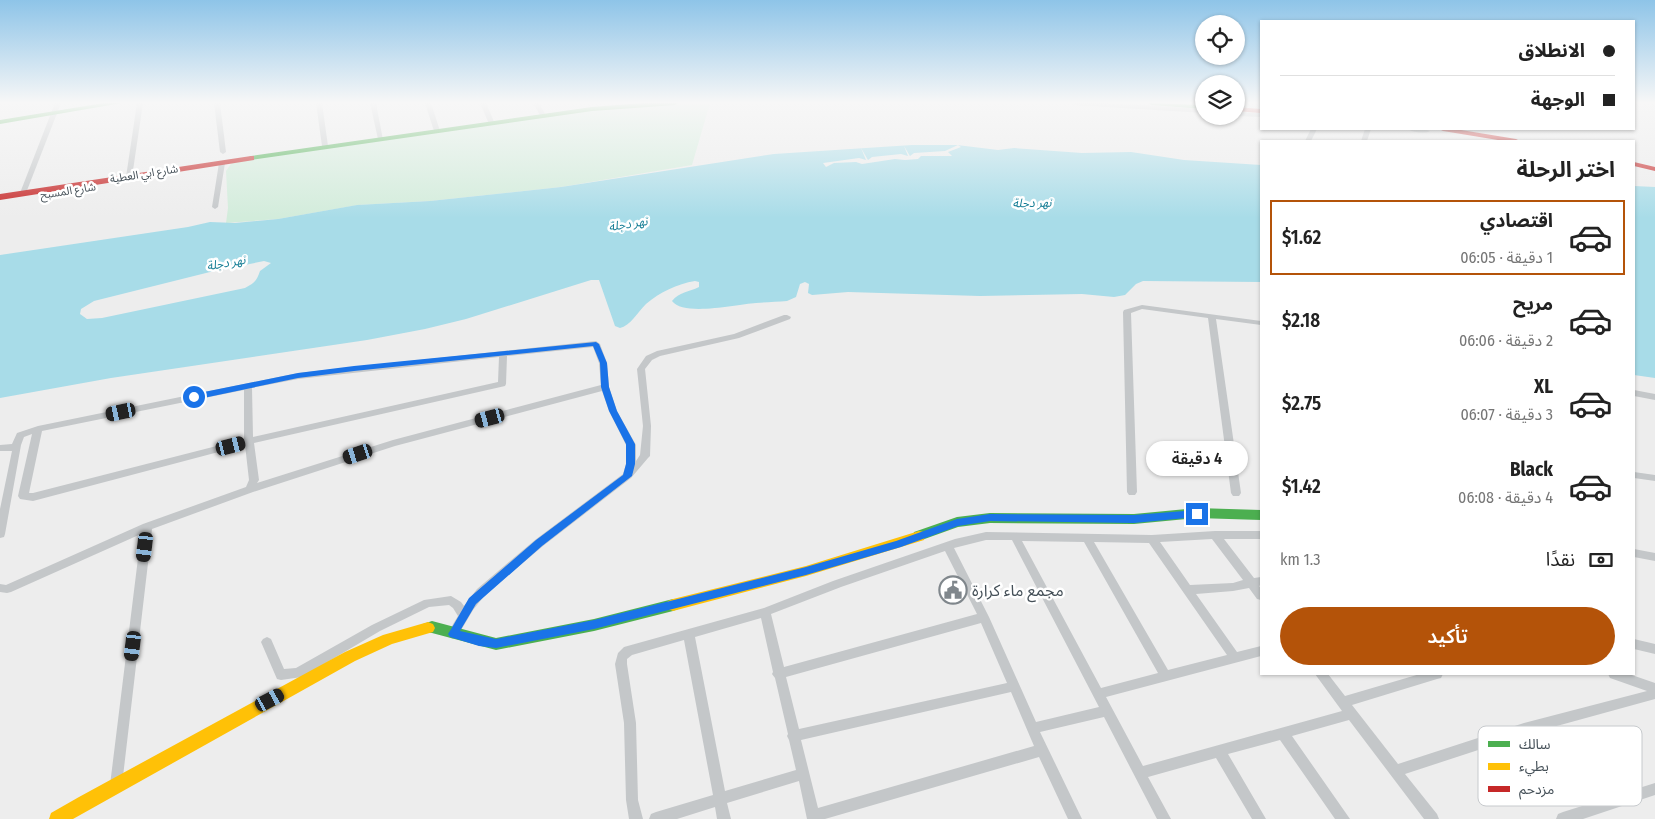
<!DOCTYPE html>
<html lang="ar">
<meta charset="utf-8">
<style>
:root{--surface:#fff;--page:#f6f6f6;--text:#222;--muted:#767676;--line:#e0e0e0;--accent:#b45309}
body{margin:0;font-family:"Fira Sans Condensed","Noto Sans Arabic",sans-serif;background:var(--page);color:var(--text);direction:rtl;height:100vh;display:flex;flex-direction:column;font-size:19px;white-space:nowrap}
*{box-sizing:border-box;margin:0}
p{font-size:16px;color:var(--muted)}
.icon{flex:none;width:28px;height:28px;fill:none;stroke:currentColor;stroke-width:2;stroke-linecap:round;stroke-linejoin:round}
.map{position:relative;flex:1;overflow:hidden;direction:ltr}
.drawer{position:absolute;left:1260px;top:140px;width:375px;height:535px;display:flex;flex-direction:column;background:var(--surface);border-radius:0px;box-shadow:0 1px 4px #0004;direction:rtl}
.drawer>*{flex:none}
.guide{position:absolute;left:1260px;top:20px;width:375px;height:110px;border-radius:0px;box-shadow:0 1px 4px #0004;direction:rtl;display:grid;align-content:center;height:110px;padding:0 20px;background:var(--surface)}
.tools{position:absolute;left:1195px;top:15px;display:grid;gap:10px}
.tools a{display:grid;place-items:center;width:50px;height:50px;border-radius:50%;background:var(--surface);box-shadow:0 1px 4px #0004;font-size:25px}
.end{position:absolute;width:22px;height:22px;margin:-11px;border:6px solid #1a73e8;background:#fff;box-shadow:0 0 0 2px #fff}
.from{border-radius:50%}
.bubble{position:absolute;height:35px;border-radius:18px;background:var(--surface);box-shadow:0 1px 4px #0004;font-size:16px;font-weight:600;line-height:35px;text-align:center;direction:rtl}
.car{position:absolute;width:15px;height:30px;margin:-15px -8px;border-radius:6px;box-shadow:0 0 4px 1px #0007;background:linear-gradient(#222 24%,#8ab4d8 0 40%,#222 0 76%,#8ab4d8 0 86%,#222 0)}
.guide b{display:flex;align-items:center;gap:18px;height:48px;font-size:19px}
.guide b+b{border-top:1px solid var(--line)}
.guide i{width:12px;height:12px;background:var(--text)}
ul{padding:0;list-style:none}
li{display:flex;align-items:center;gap:15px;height:75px;margin:0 10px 8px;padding:0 10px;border:2px solid transparent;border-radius:0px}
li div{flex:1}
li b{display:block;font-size:19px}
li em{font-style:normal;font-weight:600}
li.selected{border-color:var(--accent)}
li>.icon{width:45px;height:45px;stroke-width:1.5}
h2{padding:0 20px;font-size:22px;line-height:60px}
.pay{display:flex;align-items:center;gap:12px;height:55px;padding:0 20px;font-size:19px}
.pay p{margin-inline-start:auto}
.action{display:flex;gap:10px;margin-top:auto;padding:10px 20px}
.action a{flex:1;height:58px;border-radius:30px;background:var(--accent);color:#fff;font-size:20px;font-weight:600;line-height:58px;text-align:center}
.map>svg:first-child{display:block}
.green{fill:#d2ecdb}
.water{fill:#a8dce8;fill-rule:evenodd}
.pier{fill:#ededed}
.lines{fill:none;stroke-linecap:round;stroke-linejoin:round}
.street{fill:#c4c7c9;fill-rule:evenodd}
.fast{fill:#4caf50;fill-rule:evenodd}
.slow{fill:#ffc107;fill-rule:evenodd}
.jam{fill:#c62828;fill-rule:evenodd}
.route{fill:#1a73e8}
.labels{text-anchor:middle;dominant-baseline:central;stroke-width:5;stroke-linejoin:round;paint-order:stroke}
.far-street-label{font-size:11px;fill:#455058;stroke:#fff}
.far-water-label{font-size:12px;font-style:italic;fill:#147d95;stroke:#fff}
.near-poi-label{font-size:16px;fill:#455058;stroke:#fff;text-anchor:start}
.key{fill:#fff;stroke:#c7cacd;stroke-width:1}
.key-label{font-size:14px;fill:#455058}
</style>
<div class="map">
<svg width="1655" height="819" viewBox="0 0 1655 819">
<rect width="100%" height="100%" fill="#ededed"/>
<path class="green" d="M680,103H710L692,165L561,187L430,201L358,205L278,219L226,223L228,208L226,171L233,161C380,140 531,112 680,103Z"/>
<g class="water">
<path d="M912,145H957L998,150L1014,148L1082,153L1131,152L1184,160L1261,165V282L1143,281L1136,284L1125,295L1114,297L1082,294L980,296L848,292L812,295L808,293L809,284L805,282L800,284L796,297L787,301C777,302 766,302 756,303C737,304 684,317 672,301C679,292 689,292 699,287V282L695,281C677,284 660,292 646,304C638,312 630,326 620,328L615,326L599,280H591L466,319L425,329L367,340L111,378L0,398V255L188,227L210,222L235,223L278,219L357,205L430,201L561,187L774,154ZM264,261L271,263L260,271C257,280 255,283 245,288L102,318L87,319L80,314L81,309L94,301L210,272Z"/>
<polygon points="1634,186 1655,187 1655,378 1634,375"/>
</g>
<polygon class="pier" points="958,145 961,147 948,152 952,156 921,156 918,159 905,160 895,159 862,164 856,162 834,163 826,167 823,163 859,158 866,160 861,148 868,160 872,157 901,154 908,156 904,146 910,156 914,153 945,151"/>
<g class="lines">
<g class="street">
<polygon points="55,103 61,103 26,193 25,194 21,194 20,193"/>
<polygon points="137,103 143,103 132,177 129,179 126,177"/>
<polygon points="214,103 220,103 226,152 223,154 220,152"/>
<polygon points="316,103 322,103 328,146 325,148 322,146"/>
<polygon points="370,103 376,103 383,140 378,139"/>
<polygon points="425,103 431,103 440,131 439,132 434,131"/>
<polygon points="480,103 486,103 495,124 494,125 489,124"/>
<polygon points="533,103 539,103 546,116 545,117 541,117"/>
<polygon points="1072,103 1105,103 1204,109 1204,113 1075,105"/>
<polygon points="1236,112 1261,113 1261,117 1236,116"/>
<polygon points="1311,129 1317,129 1311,141 1305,141"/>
<polygon points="1365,129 1371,129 1367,141 1361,141"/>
<path d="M1407,129H1423L1430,131C1425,134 1412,132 1407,129Z"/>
<polygon points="222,161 225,163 218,207 215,209 212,207 219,163"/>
<polygon points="1142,305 1261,321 1261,325 1216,319 1241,493 1239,496 1233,496 1231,493 1208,318 1142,309 1131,313 1137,492 1135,495 1129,495 1127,492 1123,312 1124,310"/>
<path d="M784,315H787L791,317L790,319L739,338L660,356L652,360L645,369L651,426L650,456L648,458L631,478L543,546L485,595L473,610L457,637L453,639L449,637L447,634L458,616L453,608L449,605L429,607L380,631L302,677L281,680L277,679L261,642L263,639L267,637L271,639L284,669L296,668L372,625L424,600L451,596L461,602L464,606L477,589L535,540L623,474L626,464V445L609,411L602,391L395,446L253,492L152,529L122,785L120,789L116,791L112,789L110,785L141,534L11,592L7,593L0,592V584L6,585L143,524L246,487L249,480L245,445L33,501L20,499L18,496L32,434L24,437L21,445L5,534L4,537L0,538V509L12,451H0V445L12,444L17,433L38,426L298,373L596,341L600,344L607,363L609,387L617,411L636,445V461L640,455L643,426L637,369L646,356L657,351L734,334ZM593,347L599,363L601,385L393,440L257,483L259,480L254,443L505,386L506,384L507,356ZM499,357L498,382L253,437L252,388L298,379ZM244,390V439L33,493H29L42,431Z"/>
<polygon points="1634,390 1655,394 1655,400 1634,396"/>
<polygon points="1634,472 1655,475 1655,481 1634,478"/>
<path d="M1215,531H1261V539H1224L1254,578L1261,577V585L1259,586L1261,588V600L1257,599L1249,588L1233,591L1196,594L1237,652L1261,646V656L1106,697L1143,766L1342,711L1315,674H1328L1345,696L1420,674H1443L1441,678L1437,679L1352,705L1398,764L1524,723L1647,691L1610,678L1608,674H1629L1655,683V699L1524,735L1405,774L1437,814L1439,819H1424L1349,720L1292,736L1350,819H1335L1280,740L1228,754L1266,819H1252L1216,758L1148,777L1171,819H1157L1104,717L1040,732L1082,819H1068L1039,757L825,819H807L799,781L727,803L731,819H717L715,807L677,819H649L651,814L656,812L713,795L684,640L632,655L627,659V664L636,723L638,800L643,819H629L626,800L624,723L615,664L618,653L624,647L764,608L833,581L955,539L986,532L1152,535ZM1212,539L1243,580L1233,583L1190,585L1160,542ZM986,540H1012L1099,707L1036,722L989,617L954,548ZM1022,541L1084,542L1158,673L1101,688ZM1094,542L1149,543L1227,655L1168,670ZM945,551L977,614L784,667L771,614L841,587ZM761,618L773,672L772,674L775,678L788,734L787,736L789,740L796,770L725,791L695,637ZM981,623L1007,683L799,729L786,677ZM1011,692L1034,746L818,808L801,740Z"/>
<polygon points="1634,549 1655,553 1655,561 1634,557"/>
<polygon points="1634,639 1655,644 1655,654 1634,649"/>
<polygon points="1655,783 1655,795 1583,819 1556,819 1558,814 1563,812"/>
</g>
<g class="fast">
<polygon points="104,103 122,103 0,124 0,120"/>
<polygon points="643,103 678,103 675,105 592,111 251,160 247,158 251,156 592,107"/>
<polygon points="1148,103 1204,105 1204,109 1151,105"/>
<polygon points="1197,508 1261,510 1261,520 1197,518 1134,524 990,523 958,527 919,541 914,540 913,536 914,532 957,517 990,513 1134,514"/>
<polygon points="673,599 678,601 680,605 678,609 673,611 594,631 496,650 432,633 423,632 421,628 423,624 432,621 496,638 594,619"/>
</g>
<g class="slow">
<polygon points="919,531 924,532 925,536 924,540 806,576 673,611 668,609 666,605 668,601 673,599 806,566"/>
<polygon points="428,622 433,624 435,628 433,632 392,644 355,661 73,819 49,819 51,813 79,797 345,652 383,635"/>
</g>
<g class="jam">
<polygon points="1236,107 1261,109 1261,113 1236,111"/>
<polygon points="1439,129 1455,129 1516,139 1520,141 1504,141 1443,131"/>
<polygon points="251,156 254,156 254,160 0,200 0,194"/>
<polygon points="1634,162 1655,167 1655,171 1634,166"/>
</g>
</g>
<linearGradient id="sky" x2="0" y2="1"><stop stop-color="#8ec4e8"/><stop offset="0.47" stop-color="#f7f7f7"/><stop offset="1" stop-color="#f7f7f7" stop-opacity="0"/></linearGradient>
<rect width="1655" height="218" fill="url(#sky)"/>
<polygon class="route" points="596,342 599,344 607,363 609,387 617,411 635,444 635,464 632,476 542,546 476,604 460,631 496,639 594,620 806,567 896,541 957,519 990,514 1134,515 1197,510 1201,514 1197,517 1134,523 990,521 958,526 901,547 806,575 594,629 496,648 479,646 450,637 448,634 450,631 469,598 536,540 623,475 626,464 626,444 609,411 601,387 600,363 593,346 354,371 298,378 194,400 190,397 194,394 298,373 354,366"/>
<defs>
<g id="civic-ring" transform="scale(1.4375)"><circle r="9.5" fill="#fff" stroke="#80878c" stroke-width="1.5"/><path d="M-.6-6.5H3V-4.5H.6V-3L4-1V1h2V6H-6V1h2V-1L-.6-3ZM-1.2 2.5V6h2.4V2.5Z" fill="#80878c"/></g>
</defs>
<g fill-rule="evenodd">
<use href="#civic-ring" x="953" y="590"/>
</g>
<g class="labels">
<g class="far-street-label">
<text transform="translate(144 174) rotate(-9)">شارع ابي العطية</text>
<text transform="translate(68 191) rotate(-9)">شارع المسبح</text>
</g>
<g class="far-water-label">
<text transform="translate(1032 203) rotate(-1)">نهر دجلة</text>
<text transform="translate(628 224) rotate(-9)">نهر دجلة</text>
<text transform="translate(226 263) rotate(-10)">نهر دجلة</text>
</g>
<g class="near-poi-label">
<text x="972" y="590">مجمع ماء كرارة</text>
</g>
</g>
<rect x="1478" y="726" width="164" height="80" rx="8" class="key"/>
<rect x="1488" y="741" width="22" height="6" fill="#4caf50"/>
<rect x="1488" y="763" width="22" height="7" fill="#ffc107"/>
<rect x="1488" y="786" width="22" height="6" fill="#c62828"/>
<g class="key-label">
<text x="1519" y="749">سالك</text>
<text x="1519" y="771">بطيء</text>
<text x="1519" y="794">مزدحم</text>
</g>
</svg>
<div class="tools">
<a><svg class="icon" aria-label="locate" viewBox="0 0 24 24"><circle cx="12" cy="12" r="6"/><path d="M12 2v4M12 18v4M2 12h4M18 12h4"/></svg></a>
<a><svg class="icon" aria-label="layers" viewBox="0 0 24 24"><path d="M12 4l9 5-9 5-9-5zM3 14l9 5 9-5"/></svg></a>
</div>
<i class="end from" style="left:194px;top:397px"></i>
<i class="end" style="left:1197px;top:514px"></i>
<div class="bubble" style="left:1146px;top:441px;width:102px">4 دقيقة</div>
<i class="car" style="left:121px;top:412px;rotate:258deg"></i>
<i class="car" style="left:490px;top:418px;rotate:255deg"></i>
<i class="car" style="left:231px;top:446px;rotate:76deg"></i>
<i class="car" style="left:358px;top:454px;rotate:252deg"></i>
<i class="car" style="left:145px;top:547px;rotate:187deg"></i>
<i class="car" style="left:133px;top:646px;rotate:187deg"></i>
<i class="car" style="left:270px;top:700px;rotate:62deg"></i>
<div class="guide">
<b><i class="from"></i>الانطلاق</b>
<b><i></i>الوجهة</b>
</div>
<section class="drawer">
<h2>اختر الرحلة</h2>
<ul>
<li class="selected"><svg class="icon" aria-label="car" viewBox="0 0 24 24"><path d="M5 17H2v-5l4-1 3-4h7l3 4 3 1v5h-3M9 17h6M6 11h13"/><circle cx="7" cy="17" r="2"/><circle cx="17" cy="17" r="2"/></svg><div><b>اقتصادي</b><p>1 دقيقة · 06:05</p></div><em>$1.62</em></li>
<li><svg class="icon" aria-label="car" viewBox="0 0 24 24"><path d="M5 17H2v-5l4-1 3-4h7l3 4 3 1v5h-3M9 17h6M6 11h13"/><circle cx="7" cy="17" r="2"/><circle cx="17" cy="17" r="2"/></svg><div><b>مريح</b><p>2 دقيقة · 06:06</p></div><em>$2.18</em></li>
<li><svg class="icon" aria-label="car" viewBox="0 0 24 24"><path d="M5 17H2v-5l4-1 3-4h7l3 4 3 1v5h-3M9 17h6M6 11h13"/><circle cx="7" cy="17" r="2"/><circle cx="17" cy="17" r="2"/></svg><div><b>XL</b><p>3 دقيقة · 06:07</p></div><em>$2.75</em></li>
<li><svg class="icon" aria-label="car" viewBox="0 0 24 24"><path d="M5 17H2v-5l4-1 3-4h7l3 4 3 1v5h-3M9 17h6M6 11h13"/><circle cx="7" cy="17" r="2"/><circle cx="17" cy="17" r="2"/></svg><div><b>Black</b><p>4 دقيقة · 06:08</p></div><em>$1.42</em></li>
</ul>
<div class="pay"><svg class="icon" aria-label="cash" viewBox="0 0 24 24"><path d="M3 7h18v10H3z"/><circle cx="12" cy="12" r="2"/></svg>نقدًا<p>1.3 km</p></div>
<div class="action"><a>تأكيد</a></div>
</section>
</div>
